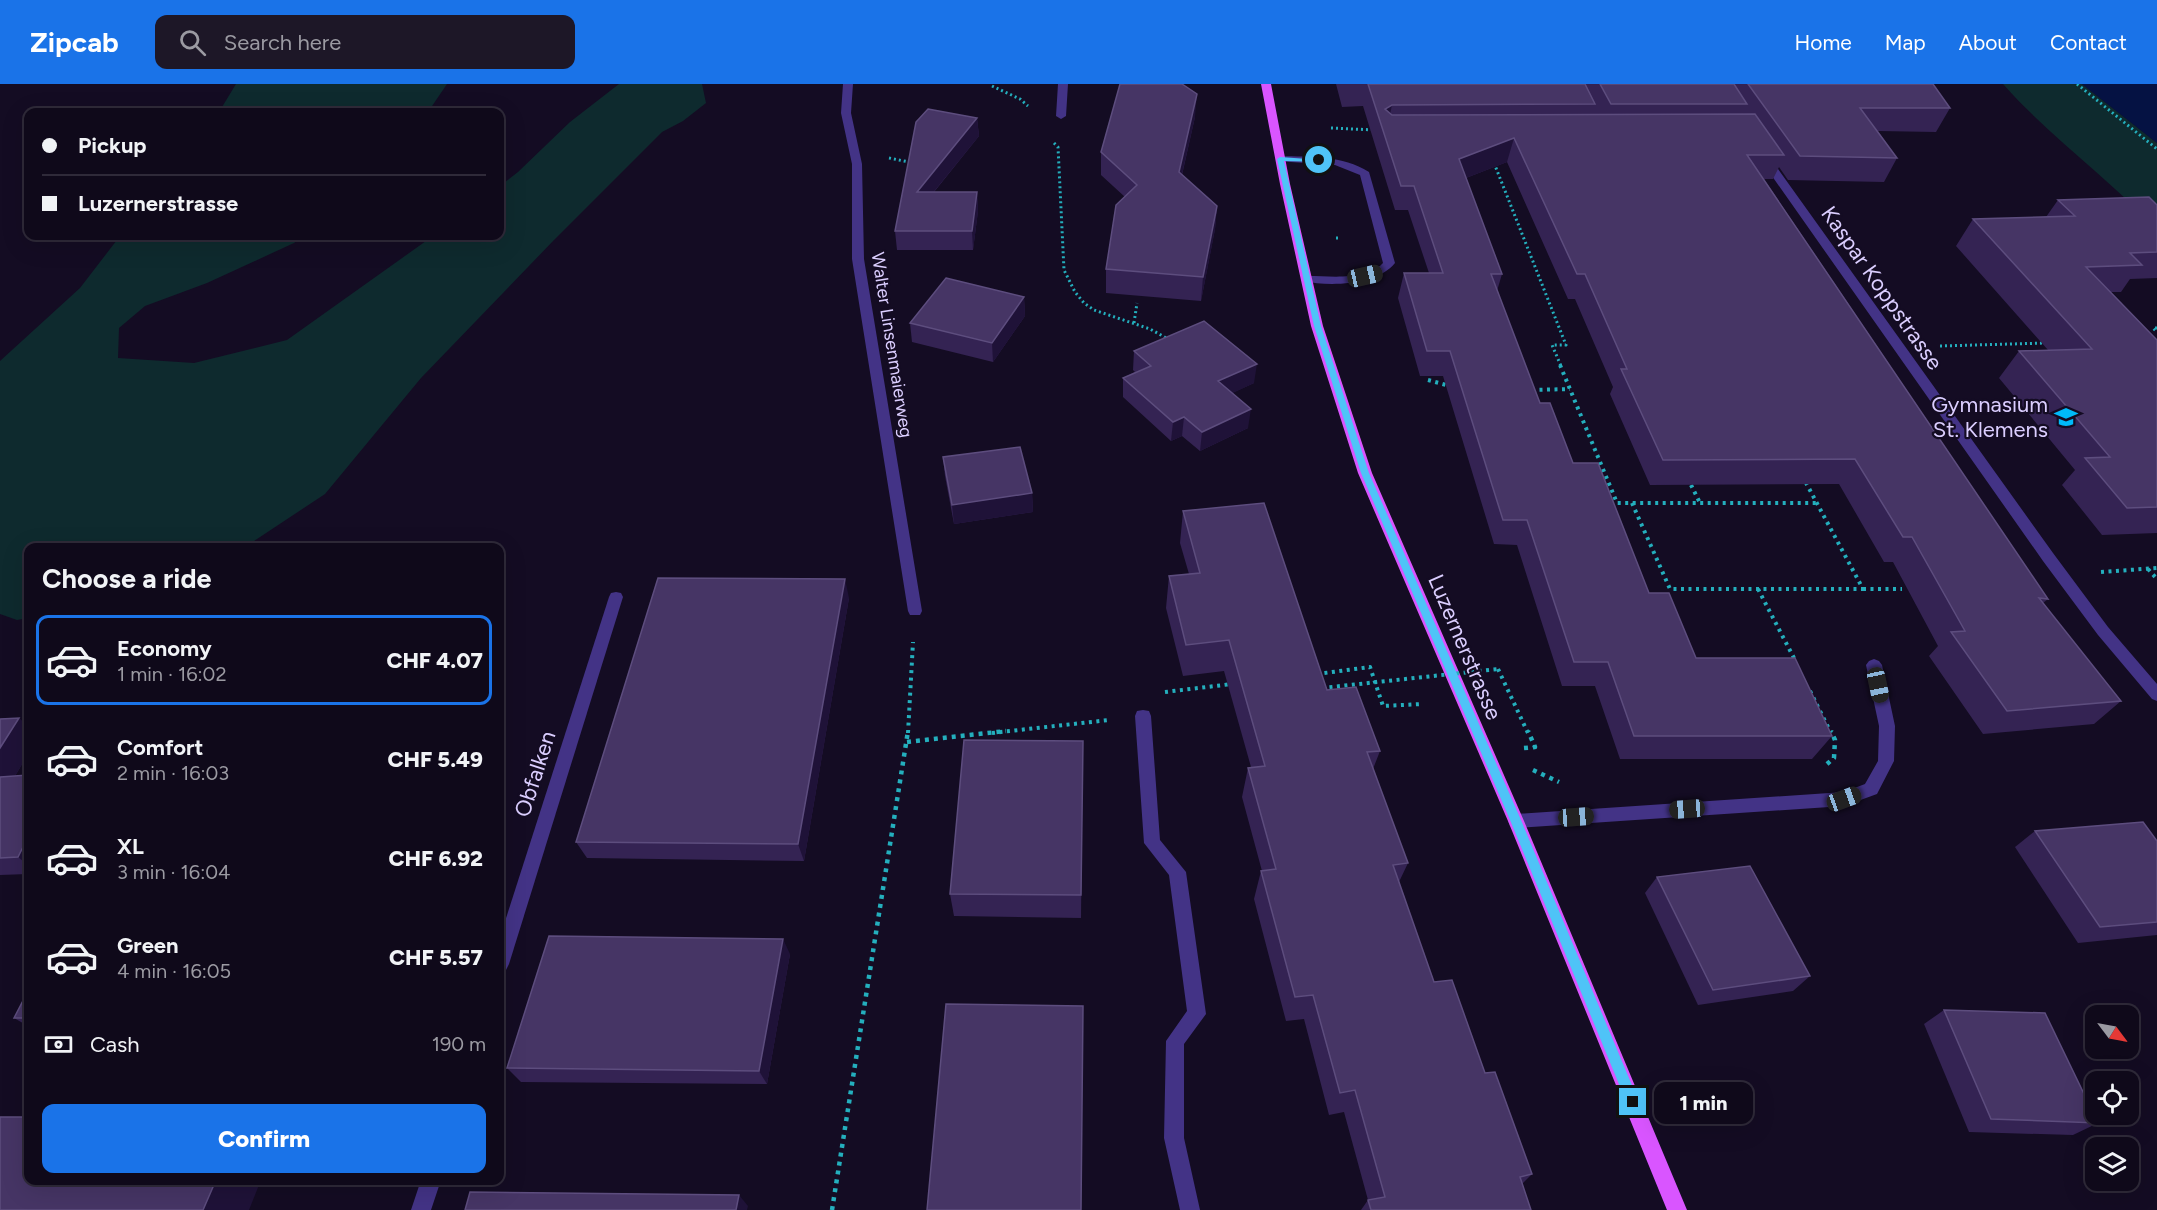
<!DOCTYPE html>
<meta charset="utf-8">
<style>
:root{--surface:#0f091a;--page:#1d1727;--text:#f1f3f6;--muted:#9b9aa2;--line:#2f2a39;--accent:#1a73e8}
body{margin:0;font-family:Figtree,sans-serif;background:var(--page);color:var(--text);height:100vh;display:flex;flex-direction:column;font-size:22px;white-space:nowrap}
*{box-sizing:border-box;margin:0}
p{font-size:20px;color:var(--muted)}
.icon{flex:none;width:33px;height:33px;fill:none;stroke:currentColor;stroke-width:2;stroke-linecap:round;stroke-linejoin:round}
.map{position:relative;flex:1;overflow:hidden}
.sheet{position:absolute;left:24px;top:459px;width:480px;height:642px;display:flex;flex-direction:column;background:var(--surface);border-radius:12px;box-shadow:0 6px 24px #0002,0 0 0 2px var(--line)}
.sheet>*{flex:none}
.top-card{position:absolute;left:24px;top:24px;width:480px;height:132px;border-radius:12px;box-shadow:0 6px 24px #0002,0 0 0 2px var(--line);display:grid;align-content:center;height:132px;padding:0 18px;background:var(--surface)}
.needle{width:39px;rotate:122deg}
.controls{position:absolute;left:2085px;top:921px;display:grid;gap:12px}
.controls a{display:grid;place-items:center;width:54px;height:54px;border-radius:12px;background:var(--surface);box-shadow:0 6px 24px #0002,0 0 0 2px var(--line);font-size:30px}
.end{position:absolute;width:27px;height:27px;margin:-14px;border:8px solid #4fc3f7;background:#111;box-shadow:0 0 0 3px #111}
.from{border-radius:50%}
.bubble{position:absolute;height:42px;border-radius:12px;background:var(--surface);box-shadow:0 6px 24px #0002,0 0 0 2px var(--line);font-size:20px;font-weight:800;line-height:42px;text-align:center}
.car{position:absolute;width:18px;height:36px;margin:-18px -9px;border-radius:8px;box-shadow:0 0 4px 2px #0007;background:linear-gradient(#222 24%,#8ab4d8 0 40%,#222 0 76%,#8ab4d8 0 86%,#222 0)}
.top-card b{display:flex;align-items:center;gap:21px;height:57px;font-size:22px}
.top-card b+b{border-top:2px solid var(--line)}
.top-card i{width:15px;height:15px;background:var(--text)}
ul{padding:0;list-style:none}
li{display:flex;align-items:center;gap:18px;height:90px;margin:0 12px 9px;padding:0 6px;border:3px solid transparent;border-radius:12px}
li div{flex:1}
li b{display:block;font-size:22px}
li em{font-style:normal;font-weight:800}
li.current{border-color:var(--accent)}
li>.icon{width:54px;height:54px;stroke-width:1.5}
h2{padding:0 18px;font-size:27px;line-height:72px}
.pay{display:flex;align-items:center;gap:15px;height:66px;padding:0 18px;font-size:22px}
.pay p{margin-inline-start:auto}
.button{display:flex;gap:12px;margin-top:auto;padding:12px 18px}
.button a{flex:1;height:69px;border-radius:12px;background:var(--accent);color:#fff;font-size:24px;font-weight:800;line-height:69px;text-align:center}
header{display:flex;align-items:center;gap:36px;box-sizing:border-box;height:84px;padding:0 30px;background:var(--accent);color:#fff}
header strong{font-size:28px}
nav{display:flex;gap:33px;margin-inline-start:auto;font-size:21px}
.search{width:420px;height:54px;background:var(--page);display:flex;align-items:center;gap:15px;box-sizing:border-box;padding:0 21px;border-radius:12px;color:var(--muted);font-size:22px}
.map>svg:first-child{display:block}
.green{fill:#0e2a2e}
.water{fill:#051243}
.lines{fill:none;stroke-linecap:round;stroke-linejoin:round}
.path-far2{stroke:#24afbd;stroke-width:3;stroke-dasharray:2 3;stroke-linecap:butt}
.path-far1{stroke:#24afbd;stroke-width:4;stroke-dasharray:3 4.5;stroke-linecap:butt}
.path{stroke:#24afbd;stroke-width:4.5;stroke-dasharray:4 5;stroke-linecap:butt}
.minor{fill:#433386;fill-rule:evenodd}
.major{fill:#d955ff;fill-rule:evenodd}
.path-bridge{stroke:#24afbd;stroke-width:4;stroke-dasharray:3 4.5;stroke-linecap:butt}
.wall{fill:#342353}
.shaded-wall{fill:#1f1238}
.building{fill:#463565;stroke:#5d4d7e;stroke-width:1.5}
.route{fill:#4fc3f7}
.labels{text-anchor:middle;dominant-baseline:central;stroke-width:4.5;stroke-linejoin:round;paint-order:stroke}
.far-street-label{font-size:18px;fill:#dbceff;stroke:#140c23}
.street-label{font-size:22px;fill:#dbceff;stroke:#140c23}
.poi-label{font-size:22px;fill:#dbceff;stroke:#140c23;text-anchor:end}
</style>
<header>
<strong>Zipcab</strong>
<div class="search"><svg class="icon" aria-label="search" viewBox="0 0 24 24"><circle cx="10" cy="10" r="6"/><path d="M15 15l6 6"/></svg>Search here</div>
<nav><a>Home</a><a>Map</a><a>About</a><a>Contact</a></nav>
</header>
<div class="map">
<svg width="2157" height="1126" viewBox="0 0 2157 1126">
<rect width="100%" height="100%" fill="#140c23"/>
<g class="green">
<polygon points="236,0 447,0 428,28 219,28"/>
<polygon points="619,0 702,0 706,19 683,37 662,48 554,156 421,294 325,410 245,463 28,464 28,534 17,536 0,530 0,277 80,204 120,152 304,152 294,159 207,199 145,222 119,244 118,274 194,279 287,256 433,152 500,152 500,102 518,88 570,38"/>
<path d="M2003,0H2082L2157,59V145C2108,94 2050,53 2003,0Z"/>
</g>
<polygon class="water" points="2082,0 2157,0 2157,59"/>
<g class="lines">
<g class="path-far2">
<polyline points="2077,0 2157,65"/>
<polyline points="992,2 1020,15 1028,22"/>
<polyline points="1331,44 1375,46"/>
<polyline points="1054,59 1058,63 1064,186 1075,208 1084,219 1094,226 1150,245 1170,256"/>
<polyline points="889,74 909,78"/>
<polyline points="1494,79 1566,261 1552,261 1561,282"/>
<polyline points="1336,154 1339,154"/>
<polyline points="1134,239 1137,219"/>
<polyline points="2157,244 2153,244 2157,248"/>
<polyline points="1940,262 2046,259"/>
</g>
<g class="path-far1">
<polyline points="1560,281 1617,419 1816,419"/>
<polyline points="1428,296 1450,302"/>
<polyline points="1532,306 1570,305"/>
<polyline points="1691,401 1700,419"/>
<polyline points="1632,419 1670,505 1863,505 1805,397"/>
<polyline points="2148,485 2157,495"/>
<polyline points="2101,488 2157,484"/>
<polyline points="1758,505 1795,576"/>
<polyline points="1863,505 1902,505"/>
<polyline points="1498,585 1528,649"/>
<polyline points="1317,590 1370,583 1383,622 1422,620"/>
<polyline points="1810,607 1831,649"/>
<polyline points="1165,608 1232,600"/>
<polyline points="908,649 913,558"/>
<polyline points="992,649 1109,636"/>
</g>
<g class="path">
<polyline points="907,658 1006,647"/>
<polyline points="1524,664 1535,663 1528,647"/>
<polyline points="1827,680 1834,674 1835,656 1831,647"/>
<polyline points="1533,686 1559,698"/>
<polyline points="832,1126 908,647"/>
</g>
<g class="minor">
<polygon points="843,0 853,0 851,29 862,80 864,175 922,527 920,531 910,531 908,527 852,175 852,80 841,29"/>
<polygon points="1058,0 1068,0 1066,32 1061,35 1056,32"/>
<polygon points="1760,71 1768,71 2053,469 2108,543 2157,600 2157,617 2152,615 2098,551 2043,477 1760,75"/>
<path d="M1280,72C1311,73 1342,71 1369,88L1395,179C1378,201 1329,203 1304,197L1302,195L1308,192C1331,192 1367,197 1383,179L1360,91L1335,81L1276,77V73Z"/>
<polygon points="616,508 621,509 623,513 509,880 506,886 500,889 500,853 609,513 611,509"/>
<polygon points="1874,575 1879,577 1882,581 1895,642 1894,677 1877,710 1844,722 1516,744 1510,742 1508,737 1510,732 1516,730 1844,708 1865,700 1878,677 1879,642 1866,581 1869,577"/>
<polygon points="1143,626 1149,627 1151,632 1160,756 1186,788 1206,930 1184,960 1184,1054 1200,1126 1180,1126 1164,1054 1166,957 1187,927 1169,791 1144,759 1135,632 1137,627"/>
<polygon points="421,1096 441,1096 431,1126 411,1126"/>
</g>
<polygon class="major" points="1261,0 1271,0 1290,100 1323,242 1372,389 1524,737 1687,1126 1667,1126 1508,737 1358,389 1311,242 1280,100"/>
<polyline class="path-bridge" points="1322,604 1498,585"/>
</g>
<g class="wall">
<polygon points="1336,0 1933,0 1950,24 1936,48 1878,47 1897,74 1884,98 1788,96 1779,83 1773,95 1764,95 2048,515 2043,519 2121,617 2094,640 1983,650 1929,572 1938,562 1893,478 1884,478 1839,400 1650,401 1610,310 1613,303 1575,215 1568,215 1507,78 1466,94 1502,190 1497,207 1540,319 1573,379 1649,509 1696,574 1832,652 1812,675 1620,675 1595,602 1562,602 1517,461 1494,460 1443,292 1420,292 1398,214 1404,189 1429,189 1408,126 1395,126 1363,22 1342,23"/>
<polygon points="1195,33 1182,91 1217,122 1215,145 1201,217 1106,209 1106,185 1125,113 1101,91 1101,68"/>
<polygon points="977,34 979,52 934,108 977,108 978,127 973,166 897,166 895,147"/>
<polygon points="2058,116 2157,121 2157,194 2130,195 2121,208 2110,208 2157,256 2157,449 2102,451 2062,401 2075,386 1999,294 2019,267 2048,266 1956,162 1973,135 2046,133"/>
<polygon points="1024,213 1025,232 993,278 912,258 910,239"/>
<polygon points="1134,267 1254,299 1232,309 1248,344 1200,367 1182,352 1171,357 1123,313 1123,294 1135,288 1133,286"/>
<polygon points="943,373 1032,409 1033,428 954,440 945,392"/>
<polygon points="1183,427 1327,606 1380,667 1373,685 1408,779 1399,798 1434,898 1485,989 1532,1090 1522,1100 1531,1126 1361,1126 1368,1116 1344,1028 1329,1031 1304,935 1286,937 1254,815 1261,787 1262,787 1242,713 1248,684 1251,683 1224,587 1183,592 1166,524 1169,492 1189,490 1180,459"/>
<polygon points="849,514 804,777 587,774 576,758"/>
<polygon points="0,635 28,642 28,670 15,692 28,691 28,790 0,791"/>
<polygon points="1083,657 1081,834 954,832 950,810"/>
<polygon points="2035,747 2157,757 2157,851 2078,859 2015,763"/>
<polygon points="1657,793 1810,892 1793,907 1698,921 1645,809"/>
<polygon points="790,870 767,1000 521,998 507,984"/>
<polygon points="28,907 28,942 14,934"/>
<polygon points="1944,926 2098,1039 2073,1051 1969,1048 1924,940"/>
</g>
<g class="shaded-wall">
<polygon points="1197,10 1195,33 1177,112 1179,88"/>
<polygon points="1392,21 1387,45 1385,25"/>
<polygon points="977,34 979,52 919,126 917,108"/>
<polygon points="1514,54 1507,78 1453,99 1459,75"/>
<polygon points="977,108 978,127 973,166 972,147"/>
<polygon points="1217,122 1215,145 1201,217 1203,193"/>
<polygon points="1024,213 1025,232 993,278 992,259"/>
<polygon points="1257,280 1254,299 1216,317 1218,297"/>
<polygon points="1251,325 1248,344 1200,367 1202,348"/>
<polygon points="1184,333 1182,352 1171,357 1173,338"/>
<polygon points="1032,409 1033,428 954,440 952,421"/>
<polygon points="845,495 849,514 804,777 798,760"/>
<polygon points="19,634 28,642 28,670 4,711 0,708 0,664"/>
<polygon points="28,753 28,781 18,773"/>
<polygon points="783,855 790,870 767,1000 759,987"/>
<polygon points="216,1096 261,1096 249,1126 203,1126"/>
<polygon points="739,1111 748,1122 747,1126 736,1126"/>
</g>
<g class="building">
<polygon points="1120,0 1182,0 1197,10 1179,88 1217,122 1203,193 1106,185 1116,121 1137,101 1101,68"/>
<polygon points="1368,0 1585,0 1595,20 1392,21 1385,25 1392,31 1755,30 1784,71 1747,71 2048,515 2039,514 2121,617 2007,627 1951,548 1965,547 1912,453 1903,453 1855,375 1663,376 1621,285 1627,285 1585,190 1577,190 1514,54 1459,75 1502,190 1491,190 1540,319 1550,319 1573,379 1598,379 1649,509 1669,509 1696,574 1795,574 1832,652 1634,652 1608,578 1574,578 1527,436 1503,436 1450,267 1427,267 1404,189 1443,189 1414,102 1401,102"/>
<polygon points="1600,0 1734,0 1747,20 1611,20"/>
<polygon points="1748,0 1933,0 1950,24 1860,24 1897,74 1800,72"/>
<polygon points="928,25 977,34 917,108 977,108 972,147 895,147 916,38"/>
<polygon points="2149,113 2157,121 2157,168 2130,169 2142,181 2086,183 2157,256 2157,423 2127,424 2085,374 2110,373 2019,267 2092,265 1973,135 2075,132 2058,116"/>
<polygon points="946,194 1024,213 992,259 910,239"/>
<polygon points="1204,237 1257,280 1218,297 1251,325 1202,348 1184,333 1173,338 1123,294 1151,282 1134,267"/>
<polygon points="1020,363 1032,409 952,421 943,373"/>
<polygon points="1264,419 1327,606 1356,603 1380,667 1367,668 1408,779 1393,781 1434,898 1452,896 1485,989 1495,988 1532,1090 1520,1093 1531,1126 1371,1126 1368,1116 1385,1113 1355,1006 1340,1009 1313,911 1295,913 1261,787 1276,785 1248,684 1265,682 1229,556 1186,561 1169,492 1200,489 1183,427"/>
<polygon points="658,494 845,495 798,760 576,758"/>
<polygon points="19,634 0,664 0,635"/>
<polygon points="964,656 1083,657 1081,811 950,810"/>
<polygon points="28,691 28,753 18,773 0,774 0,693"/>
<polygon points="2143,738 2157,757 2157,838 2100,843 2035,747"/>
<polygon points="1750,782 1810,892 1713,906 1657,793"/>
<polygon points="549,852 783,855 759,987 507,984"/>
<polygon points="28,907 28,934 14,934"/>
<polygon points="946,920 1083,922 1081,1126 927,1126"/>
<polygon points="1944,926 2045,929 2098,1039 1991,1035"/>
<polygon points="0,1033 28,1033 28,1096 216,1096 203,1126 0,1126"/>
<polygon points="470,1108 739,1111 736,1126 465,1126"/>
</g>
<polygon class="route" points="1280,73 1322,76 1319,78 1284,77 1321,242 1369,389 1521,736 1639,1018 1637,1022 1633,1024 1628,1022 1510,736 1361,389 1314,242 1277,75"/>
<defs>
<g id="school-bare" transform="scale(1.8)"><path d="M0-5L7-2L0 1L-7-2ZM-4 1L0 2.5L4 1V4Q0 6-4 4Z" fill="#00baf9" stroke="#140c23" stroke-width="2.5" paint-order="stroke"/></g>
</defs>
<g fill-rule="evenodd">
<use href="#school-bare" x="2066" y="333"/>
</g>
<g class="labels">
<g class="far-street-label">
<text transform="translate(892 261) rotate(81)">Walter Linsenmaierweg</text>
</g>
<g class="street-label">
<text transform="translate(1882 204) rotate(55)">Kaspar Koppstrasse</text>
<text transform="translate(1465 563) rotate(67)">Luzernerstrasse</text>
<text transform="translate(535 690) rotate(-72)">Obfalken</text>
</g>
<g class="poi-label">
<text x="2048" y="320">Gymnasium<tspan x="2048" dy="25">St. Klemens</tspan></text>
</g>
</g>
</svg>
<div class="controls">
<a><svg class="needle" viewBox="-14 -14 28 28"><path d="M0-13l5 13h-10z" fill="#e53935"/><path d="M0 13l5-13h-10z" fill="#9b9aa2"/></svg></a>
<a><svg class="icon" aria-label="locate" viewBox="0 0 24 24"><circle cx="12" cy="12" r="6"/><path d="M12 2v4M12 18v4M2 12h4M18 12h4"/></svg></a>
<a><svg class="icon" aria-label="layers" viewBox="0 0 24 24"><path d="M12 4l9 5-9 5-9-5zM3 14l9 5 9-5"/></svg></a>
</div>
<i class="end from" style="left:1319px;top:76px"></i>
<i class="end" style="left:1633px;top:1018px"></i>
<div class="bubble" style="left:1654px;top:998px;width:99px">1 min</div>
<i class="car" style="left:1365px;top:192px;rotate:77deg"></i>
<i class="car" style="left:1878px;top:601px;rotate:168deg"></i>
<i class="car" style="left:1844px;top:715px;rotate:70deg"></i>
<i class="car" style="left:1687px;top:725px;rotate:266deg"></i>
<i class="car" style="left:1576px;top:733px;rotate:86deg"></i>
<div class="top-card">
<b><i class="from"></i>Pickup</b>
<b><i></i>Luzernerstrasse</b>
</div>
<section class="sheet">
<h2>Choose a ride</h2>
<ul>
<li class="current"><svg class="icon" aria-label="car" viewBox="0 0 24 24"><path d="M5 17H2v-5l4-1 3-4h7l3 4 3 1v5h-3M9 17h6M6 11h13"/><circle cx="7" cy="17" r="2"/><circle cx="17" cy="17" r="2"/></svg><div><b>Economy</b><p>1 min · 16:02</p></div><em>CHF 4.07</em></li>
<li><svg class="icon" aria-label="car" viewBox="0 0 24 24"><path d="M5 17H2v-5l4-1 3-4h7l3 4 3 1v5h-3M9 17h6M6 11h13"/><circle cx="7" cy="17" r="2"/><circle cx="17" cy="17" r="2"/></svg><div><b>Comfort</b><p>2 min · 16:03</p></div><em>CHF 5.49</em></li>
<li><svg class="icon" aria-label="car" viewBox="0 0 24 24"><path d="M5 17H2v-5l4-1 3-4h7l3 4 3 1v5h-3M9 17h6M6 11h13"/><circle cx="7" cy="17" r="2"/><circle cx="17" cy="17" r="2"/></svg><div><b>XL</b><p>3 min · 16:04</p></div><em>CHF 6.92</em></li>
<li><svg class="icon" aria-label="car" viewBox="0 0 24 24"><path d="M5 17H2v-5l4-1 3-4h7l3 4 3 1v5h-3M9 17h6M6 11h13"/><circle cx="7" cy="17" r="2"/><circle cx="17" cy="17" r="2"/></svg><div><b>Green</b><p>4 min · 16:05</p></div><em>CHF 5.57</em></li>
</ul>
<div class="pay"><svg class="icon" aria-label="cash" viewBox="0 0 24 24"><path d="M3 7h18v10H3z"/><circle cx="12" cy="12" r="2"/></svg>Cash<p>190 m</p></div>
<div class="button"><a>Confirm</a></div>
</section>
</div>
